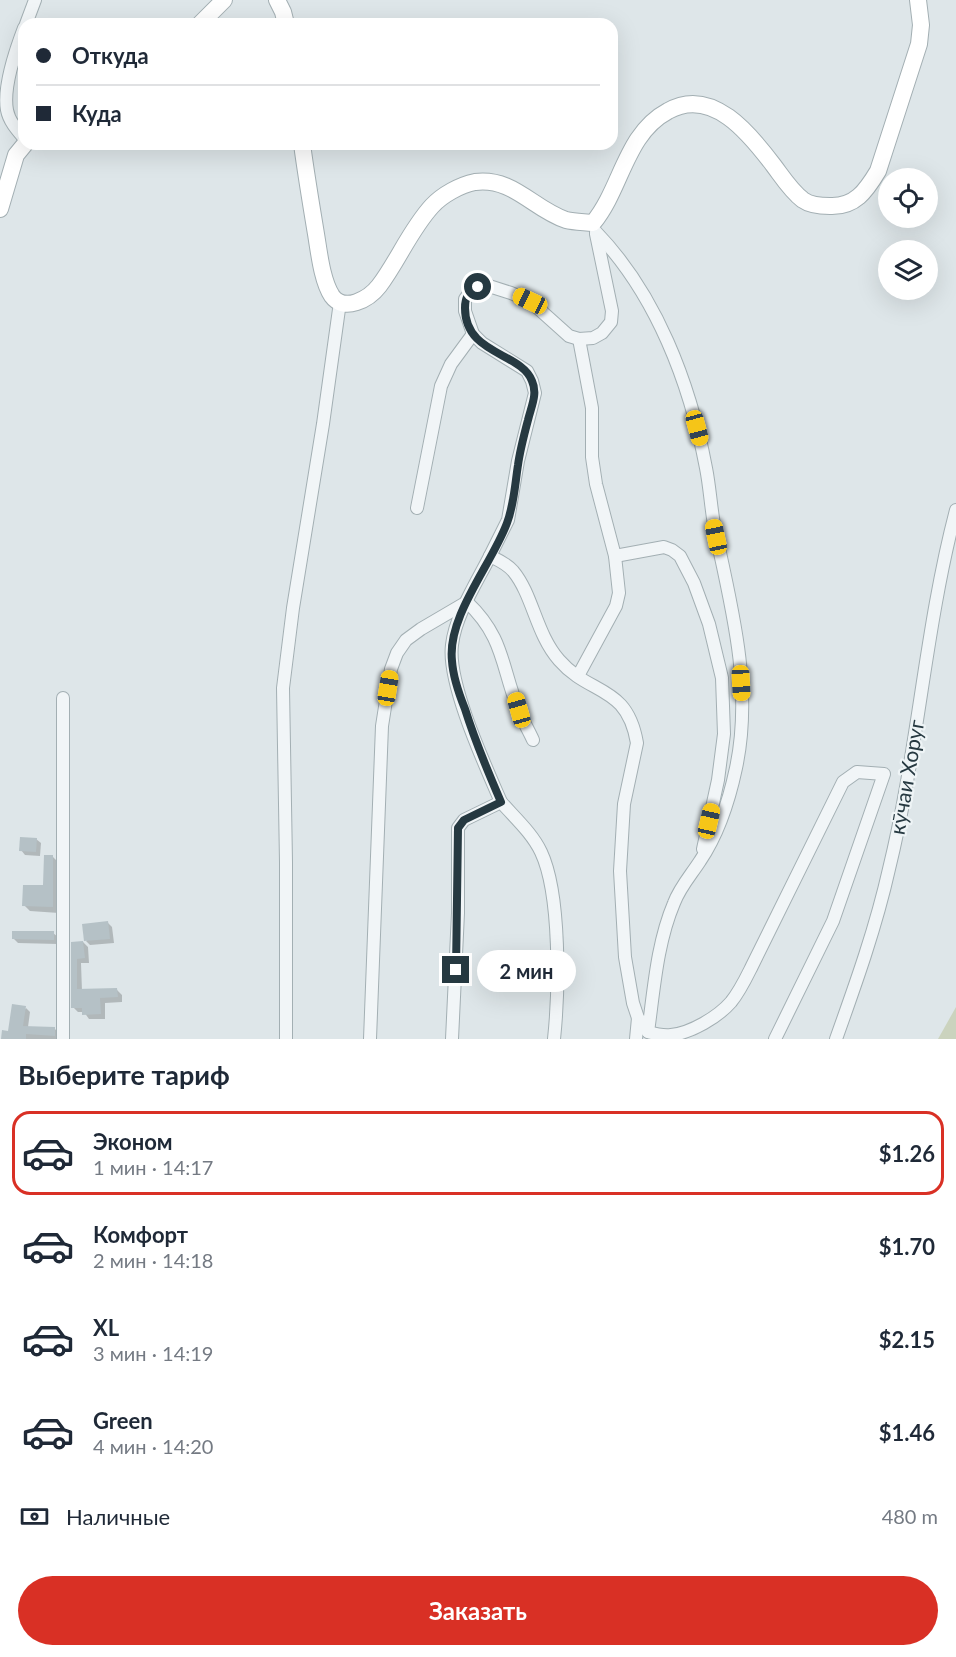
<!DOCTYPE html>
<html lang="ru">
<meta charset="utf-8">
<style>
:root{--surface:#fff;--page:#f2f2f3;--text:#1f2937;--muted:#747a83;--line:#e0e1e3;--accent:#d93025}
body{margin:0;font-family:Lato,sans-serif;background:var(--page);color:var(--text);height:100vh;display:flex;flex-direction:column;font-size:22px;white-space:nowrap}
*{box-sizing:border-box;margin:0}
p{font-size:20px;color:var(--muted)}
.icon{flex:none;width:33px;height:33px;fill:none;stroke:currentColor;stroke-width:2;stroke-linecap:round;stroke-linejoin:round}
.map{position:relative;height:1039px;overflow:hidden}
.side{display:flex;flex-direction:column;background:var(--surface);flex:1}
.side>*{flex:none}
.guide{position:absolute;left:18px;top:18px;width:600px;height:132px;border-radius:18px;box-shadow:0 6px 24px #0002;display:grid;align-content:center;height:132px;padding:0 18px;background:var(--surface)}
.buttons{position:absolute;left:878px;top:168px;display:grid;gap:12px}
.buttons a{display:grid;place-items:center;width:60px;height:60px;border-radius:50%;background:var(--surface);box-shadow:0 6px 24px #0002;font-size:30px}
.end{position:absolute;width:27px;height:27px;margin:-14px;border:8px solid #263941;background:#fff;box-shadow:0 0 0 3px #fff}
.from{border-radius:50%}
.bubble{position:absolute;height:42px;border-radius:21px;background:var(--surface);box-shadow:0 6px 24px #0002;font-size:20px;font-weight:700;line-height:42px;text-align:center}
.car{position:absolute;width:18px;height:36px;margin:-18px -9px;border-radius:8px;box-shadow:0 0 4px 2px #0007;background:linear-gradient(#f5c518 24%,#345 0 40%,#f5c518 0 76%,#345 0 86%,#f5c518 0)}
.guide b{display:flex;align-items:center;gap:21px;height:57px;font-size:22px}
.guide b+b{border-top:2px solid var(--line)}
.guide i{width:15px;height:15px;background:var(--text)}
ul{padding:0;list-style:none}
li{display:flex;align-items:center;gap:18px;height:84px;margin:0 12px 9px;padding:0 6px;border:3px solid transparent;border-radius:18px}
li div{flex:1}
li b{display:block;font-size:22px}
li em{font-style:normal;font-weight:700}
li.selected{border-color:var(--accent)}
li>.icon{width:54px;height:54px;stroke-width:1.5}
h2{padding:0 18px;font-size:27px;line-height:72px}
.pay{display:flex;align-items:center;gap:15px;height:66px;padding:0 18px;font-size:22px}
.pay p{margin-inline-start:auto}
.button{display:flex;gap:12px;margin-top:auto;padding:12px 18px}
.button a{flex:1;height:69px;border-radius:36px;background:var(--accent);color:#fff;font-size:24px;font-weight:700;line-height:69px;text-align:center}
.map>svg:first-child{display:block}
.green{fill:#cbd3be}
.shadow{fill:#0003}
.building{fill:#b5c1c6}
.lines{fill:none;stroke-linecap:round;stroke-linejoin:round}
.street-casing{stroke:#a3afb3;stroke-width:14}
.secondary-casing{stroke:#a3afb3;stroke-width:18}
.street{stroke:#f1f5f7;stroke-width:12}
.secondary{stroke:#fff;stroke-width:16}
.route{stroke:#263941;stroke-width:8}
.labels{text-anchor:middle;dominant-baseline:central;stroke-width:4.5;stroke-linejoin:round;paint-order:stroke}
.street-label{font-size:21px;fill:#263941;stroke:#eef4f6}
</style>
<div class="map">
<svg width="956" height="1039" viewBox="0 0 956 1039">
<rect width="100%" height="100%" fill="#dee6e9"/>
<polygon class="green" points="956,1007 956,1039 938,1039"/>
<g class="shadow">
<polygon points="36,839 41,843 40,856 25,855 21,850"/>
<polygon points="53,857 59,863 59,913 30,911 24,905 45,887"/>
<polygon points="108,923 112,927 114,943 90,945 86,941"/>
<polygon points="53,933 58,937 58,944 18,943 14,939"/>
<polygon points="83,942 88,947 89,963 81,963 82,991 117,990 122,995 122,1002 105,1003 105,1019 89,1019 84,1012 78,1012 73,1007 73,943"/>
<polygon points="26,1008 30,1012 28,1027 54,1028 59,1033 58,1039 2,1039 3,1032 9,1033"/>
</g>
<g class="building">
<polygon points="20,837 37,838 36,852 19,851"/>
<polygon points="44,855 53,855 53,907 22,906 23,885 43,885"/>
<polygon points="108,921 110,939 84,941 82,924"/>
<polygon points="12,931 54,931 54,940 12,939"/>
<polygon points="83,941 85,958 77,959 77,989 117,988 118,997 100,998 101,1014 82,1015 82,1008 71,1008 71,942"/>
<polygon points="12,1004 26,1006 23,1026 55,1027 55,1036 26,1034 26,1039 1,1039 2,1030 8,1031"/>
</g>
<g class="lines">
<g class="street-casing">
<g id="street">
<polyline points="26,24 35,0"/>
<path d="M24,28C16,49 3,88 7,110C9,121 17,130 24,138"/>
<path d="M596,232C656,294 690,383 706,468C710,488 711,510 715,530C732,608 753,689 736,768C729,801 719,833 700,861C691,875 680,887 674,903C657,943 654,989 648,1032"/>
<polyline points="417,508 441,386 451,364 473,334"/>
<polyline points="490,556 508,520 518,461 535,393 532,381 527,371 482,343 473,334 465,311 465,299 471,291 478,287 489,286 511,293 530,301 569,336 579,339 593,338 602,333 611,322 612,311 596,234"/>
<polyline points="615,556 664,547 672,550 680,556 694,583 709,624 722,678 724,734 718,780 703,849"/>
<polyline points="578,676 616,606 619,593 615,556 596,484 592,457 592,408 579,339"/>
<polyline points="63,698 63,1039"/>
<path d="M501,802C485,765 447,683 452,645C455,616 477,582 490,556C498,560 506,563 513,571C533,595 536,634 559,660C590,696 627,684 637,743L624,804L620,871L625,957L633,1003L638,1018L648,1032C655,1034 663,1036 671,1035C691,1033 718,1017 731,1002C740,991 746,978 752,966L843,782L857,772L884,774L833,921L775,1039"/>
<polyline points="286,1039 286,862 283,688 293,608 323,424 340,302"/>
<path d="M370,1039L382,726L391,669L397,653L406,640L421,629L467,602C505,638 501,667 519,711C523,721 529,731 533,740"/>
<path d="M452,1039L458,913V828L464,820L501,802C515,818 532,833 541,852C561,894 559,992 554,1039"/>
<polyline points="636,1039 638,1018"/>
<path d="M836,1039C856,983 876,927 889,869C918,751 925,628 956,510"/>
</g>
</g>
<g class="secondary-casing">
<g id="secondary">
<polyline points="277,0 283,12 286,24"/>
<polyline points="200,24 224,0"/>
<path d="M302,144C306,174 311,204 316,234C319,252 322,281 332,296C344,313 369,299 379,286C398,261 410,230 432,206C442,195 460,185 475,182C513,177 533,209 566,220C574,222 584,222 593,223C622,188 625,134 668,111C712,86 750,134 774,166C783,178 791,191 803,200C810,205 822,206 830,206C855,207 866,191 878,171L919,44L921,25L918,0"/>
<polyline points="0,209 16,155 25,144"/>
</g>
</g>
<use href="#street" class="street"/>
<use href="#secondary" class="secondary"/>
</g>
<g class="lines">
<path class="route" d="M456,970L458,828L464,820L501,802C488,772 475,741 465,709C459,694 453,677 452,661C447,616 492,564 507,523C514,505 515,484 518,465C520,450 524,435 528,420C531,407 538,394 532,381C521,352 465,355 465,308C465,296 469,292 478,287"/>
</g>
<g class="labels">
<g class="street-label">
<text transform="translate(906 777) rotate(-80)">кӯчаи Хоруг</text>
</g>
</g>
</svg>
<div class="buttons">
<a><svg class="icon" aria-label="locate" viewBox="0 0 24 24"><circle cx="12" cy="12" r="6"/><path d="M12 2v4M12 18v4M2 12h4M18 12h4"/></svg></a>
<a><svg class="icon" aria-label="layers" viewBox="0 0 24 24"><path d="M12 4l9 5-9 5-9-5zM3 14l9 5 9-5"/></svg></a>
</div>
<i class="end from" style="left:478px;top:287px"></i>
<i class="end" style="left:456px;top:970px"></i>
<div class="bubble" style="left:477px;top:950px;width:99px">2 мин</div>
<i class="car" style="left:530px;top:301px;rotate:295deg"></i>
<i class="car" style="left:697px;top:428px;rotate:165deg"></i>
<i class="car" style="left:716px;top:537px;rotate:348deg"></i>
<i class="car" style="left:741px;top:683px;rotate:177deg"></i>
<i class="car" style="left:388px;top:688px;rotate:9deg"></i>
<i class="car" style="left:519px;top:710px;rotate:344deg"></i>
<i class="car" style="left:709px;top:821px;rotate:13deg"></i>
<div class="guide">
<b><i class="from"></i>Откуда</b>
<b><i></i>Куда</b>
</div>
</div>
<section class="side">
<h2>Выберите тариф</h2>
<ul>
<li class="selected"><svg class="icon" aria-label="car" viewBox="0 0 24 24"><path d="M5 17H2v-5l4-1 3-4h7l3 4 3 1v5h-3M9 17h6M6 11h13"/><circle cx="7" cy="17" r="2"/><circle cx="17" cy="17" r="2"/></svg><div><b>Эконом</b><p>1 мин · 14:17</p></div><em>$1.26</em></li>
<li><svg class="icon" aria-label="car" viewBox="0 0 24 24"><path d="M5 17H2v-5l4-1 3-4h7l3 4 3 1v5h-3M9 17h6M6 11h13"/><circle cx="7" cy="17" r="2"/><circle cx="17" cy="17" r="2"/></svg><div><b>Комфорт</b><p>2 мин · 14:18</p></div><em>$1.70</em></li>
<li><svg class="icon" aria-label="car" viewBox="0 0 24 24"><path d="M5 17H2v-5l4-1 3-4h7l3 4 3 1v5h-3M9 17h6M6 11h13"/><circle cx="7" cy="17" r="2"/><circle cx="17" cy="17" r="2"/></svg><div><b>XL</b><p>3 мин · 14:19</p></div><em>$2.15</em></li>
<li><svg class="icon" aria-label="car" viewBox="0 0 24 24"><path d="M5 17H2v-5l4-1 3-4h7l3 4 3 1v5h-3M9 17h6M6 11h13"/><circle cx="7" cy="17" r="2"/><circle cx="17" cy="17" r="2"/></svg><div><b>Green</b><p>4 мин · 14:20</p></div><em>$1.46</em></li>
</ul>
<div class="pay"><svg class="icon" aria-label="cash" viewBox="0 0 24 24"><path d="M3 7h18v10H3z"/><circle cx="12" cy="12" r="2"/></svg>Наличные<p>480 m</p></div>
<div class="button"><a>Заказать</a></div>
</section>
